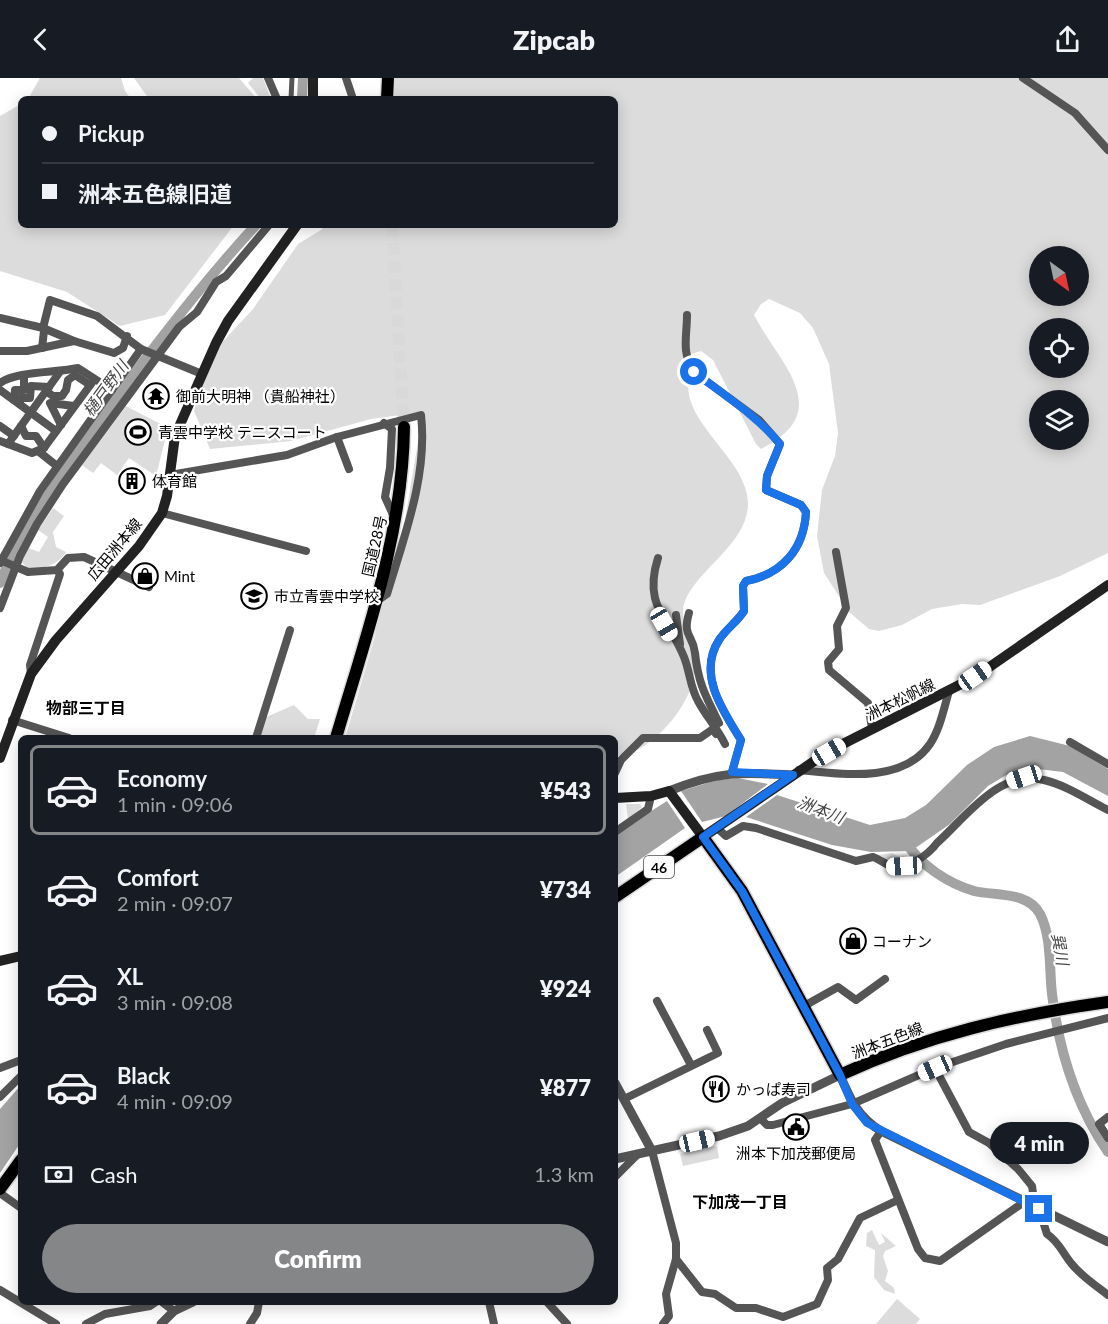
<!DOCTYPE html>
<meta charset="utf-8">
<style>
:root{--surface:#171b24;--page:#20242c;--text:#f1f3f6;--muted:#9ea1a6;--line:#363941;--accent:#858687}
body{margin:0;font-family:Lato,"Noto Sans JP",sans-serif;background:var(--page);color:var(--text);height:100vh;display:flex;flex-direction:column;font-size:22px;white-space:nowrap}
*{box-sizing:border-box;margin:0}
p{font-size:20px;color:var(--muted)}
.icon{flex:none;width:33px;height:33px;fill:none;stroke:currentColor;stroke-width:2;stroke-linecap:round;stroke-linejoin:round}
.map{position:relative;flex:1;overflow:hidden}
.drawer{position:absolute;left:18px;top:657px;width:600px;height:570px;display:flex;flex-direction:column;background:var(--surface);border-radius:9px;box-shadow:0 3px 15px #0003}
.drawer>*{flex:none}
.banner{position:absolute;left:18px;top:18px;width:600px;height:132px;border-radius:9px;box-shadow:0 3px 15px #0003;display:grid;align-content:center;height:132px;padding:0 24px;background:var(--surface)}
.needle{width:39px;rotate:147deg}
.controls{position:absolute;left:1029px;top:168px;display:grid;gap:12px}
.controls a{display:grid;place-items:center;width:60px;height:60px;border-radius:50%;background:var(--surface);box-shadow:0 3px 15px #0003;font-size:30px}
.end{position:absolute;width:27px;height:27px;margin:-14px;border:8px solid #1a73e8;background:#fff;box-shadow:0 0 0 3px #fff}
.from{border-radius:50%}
.bubble{position:absolute;height:42px;border-radius:21px;background:var(--surface);box-shadow:0 3px 15px #0003;font-size:20px;font-weight:800;line-height:42px;text-align:center}
.car{position:absolute;width:18px;height:36px;margin:-18px -9px;border-radius:8px;box-shadow:0 0 4px 2px #0007;background:linear-gradient(#fff 24%,#345 0 40%,#fff 0 76%,#345 0 86%,#fff 0)}
.banner b{display:flex;align-items:center;gap:21px;height:57px;font-size:22px}
.banner b+b{border-top:2px solid var(--line)}
.banner i{width:15px;height:15px;background:var(--text)}
ul{padding:10px 0 0;list-style:none}
li{display:flex;align-items:center;gap:18px;height:90px;margin:0 12px 9px;padding:0 12px;border:3px solid transparent;border-radius:9px}
li div{flex:1}
li b{display:block;font-size:22px}
li em{font-style:normal;font-weight:800}
li.active{border-color:var(--accent)}
li>.icon{width:54px;height:54px;stroke-width:1.5}
.pay{display:flex;align-items:center;gap:15px;height:66px;padding:0 24px;font-size:22px}
.pay p{margin-inline-start:auto}
.primary-button{display:flex;gap:12px;margin-top:auto;padding:12px 24px}
.primary-button a{flex:1;height:69px;border-radius:36px;background:var(--accent);color:#fff;font-size:24px;font-weight:800;line-height:69px;text-align:center}
header{display:flex;justify-content:space-between;align-items:center;height:78px;padding:0 24px;background:var(--surface);font-size:27px;font-weight:800}
.map>svg:first-child{display:block}
.green{fill:#dcdcdc;fill-rule:evenodd}
.water{fill:#a3a3a3}
.lines{fill:none;stroke-linecap:round;stroke-linejoin:round}
.river{stroke:#a3a3a3;stroke-width:10}
.trunk-tunnel{stroke:#d9d9d9;stroke-width:12;stroke-dasharray:12 6;stroke-linecap:butt}
.primary-casing{stroke:#dbdbdb;stroke-width:15}
.trunk-casing{stroke:#dbdbdb;stroke-width:15}
.pedestrian{stroke:#555;stroke-width:5}
.minor{stroke:#555;stroke-width:8}
.tertiary{stroke:#555;stroke-width:9}
.secondary{stroke:#222;stroke-width:10}
.primary{stroke:#000;stroke-width:12}
.trunk{stroke:#000;stroke-width:12}
.route{stroke:#1a73e8;stroke-width:8}
.labels{text-anchor:middle;dominant-baseline:central;stroke-width:4.5;stroke-linejoin:round;paint-order:stroke}
.shield{fill:#fff;stroke:#4c4c4c;stroke-width:1.5}
.shield-label{font-size:14px;font-weight:bold;fill:#000}
.poi-label{font-size:15px;fill:#000;stroke:#fff;text-anchor:start}
.street-label{font-size:15px;fill:#000;stroke:#fff}
.water-label{font-size:16px;font-style:italic;fill:#444;stroke:#fff}
.neighbourhood-label{font-size:16px;font-weight:bold;fill:#000;stroke:#fff}
</style>
<header><svg class="icon" aria-label="back" viewBox="0 0 24 24"><path d="M15 5l-7 7 7 7"/></svg>Zipcab<svg class="icon" aria-label="share" viewBox="0 0 24 24"><path d="M12 15V3M7 8l5-5 5 5M5 13v7h14v-7"/></svg></header>
<div class="map">
<svg width="1108" height="1246" viewBox="0 0 1108 1246">
<rect width="100%" height="100%" fill="#fff"/>
<g class="green">
<polygon points="40,0 121,0 125,13 131,21 28,21"/>
<polygon points="134,0 239,0 257,21 149,21"/>
<polygon points="253,0 263,0 271,21 261,21 248,5"/>
<path d="M395,0H1108V475L1060,498L980,527L962,526L932,531L902,547L879,553L869,551L849,534L824,495L817,458L822,412L835,378L838,355L829,286L813,250L800,235L769,221L761,226L754,237C778,284 838,333 761,371L756,366L713,282L701,273L691,276C690,289 686,308 690,321C700,356 746,386 748,424C749,465 699,489 685,523C678,540 691,559 694,576C701,612 670,652 641,670C634,674 623,676 615,679V660H345L375,558L381,506L404,448L423,334L371,341L291,363L210,371L194,333L214,273L253,231L298,166L321,152L325,147H615V21H392ZM1040,178H1078V218H1040ZM1040,250H1078V290H1040ZM1040,322H1078V362H1040Z"/>
<polygon points="21,26 21,147 234,147 165,237 120,248 67,214 0,193 0,38"/>
<polygon points="126,328 168,350 156,398 129,380 117,397 101,385 93,395 82,387"/>
<path d="M53,430L64,438L53,454L56,469L66,474C56,489 45,489 28,491L21,483L28,470L39,474L48,459L38,452Z"/>
<polygon points="294,627 308,641 320,641 314,660 259,660 264,640"/>
<polygon points="626,726 640,726 642,729 628,741"/>
<polygon points="892,775 907,783 893,786 877,777"/>
<polygon points="717,1068 719,1080 683,1088 680,1076"/>
<polygon points="872,1152 879,1167 885,1164 881,1155 896,1168 885,1173 883,1178 888,1193 885,1203 894,1210 895,1216 884,1212 874,1199 875,1172 866,1168 867,1155"/>
<polygon points="897,1221 920,1241 916,1246 876,1246"/>
</g>
<g class="water">
<polygon points="1030,658 1070,668 1108,691 1108,718 1063,694 1038,691 1013,693 988,708 950,746 911,773 871,774 832,767 746,739 777,717 870,747 905,740 926,727 967,687 994,669"/>
<polygon points="738,700 768,706 726,738 702,744 681,713 717,702"/>
<polygon points="667,723 685,750 615,799 615,756"/>
<polygon points="21,1007 21,1064 0,1095 0,1031"/>
</g>
<g class="lines">
<g class="river">
<polyline points="302,21 303,0"/>
<path d="M0,505C21,450 58,401 92,354C143,282 196,212 256,147"/>
<path d="M905,763C920,787 947,805 974,813C995,818 1028,813 1040,836C1052,859 1049,891 1052,916C1059,973 1075,1026 1108,1074"/>
</g>
<polyline class="trunk-tunnel" points="392,147 404,349"/>
<g class="primary-casing">
<path id="primary" d="M615,819L703,759L742,813L840,997C926,957 1015,937 1108,924"/>
</g>
<g class="trunk-casing">
<g id="trunk">
<polyline points="387,21 388,0"/>
<path d="M336,660C366,558 403,456 404,349"/>
<polyline points="0,1111 21,1082"/>
</g>
</g>
<polyline class="pedestrian" points="291,21 292,0"/>
<g class="minor">
<polyline points="268,0 277,21"/>
<polyline points="346,0 353,21"/>
<polyline points="1023,0 1075,35 1108,72"/>
<path d="M687,237C687,259 681,274 694,294L759,342L780,366L767,398L766,412L801,427L806,434C804,471 783,496 746,503L743,508L744,533C737,544 726,551 719,562C697,596 723,633 741,662L732,694"/>
<polyline points="0,240 43,250 74,263"/>
<polyline points="43,250 50,222 97,238 141,271 202,296"/>
<polyline points="42,270 44,253"/>
<polyline points="0,273 27,273 74,263 114,275 123,270 127,258"/>
<path d="M0,305C16,293 57,295 78,290L112,312"/>
<polyline points="0,312 56,353"/>
<polyline points="46,313 53,318 62,318 66,312 68,302 75,297 90,307"/>
<polyline points="14,322 15,312 24,312 24,298"/>
<polyline points="20,326 20,320 30,320 31,308 49,309"/>
<polyline points="384,345 392,351 390,390 385,419 394,439"/>
<polyline points="61,347 50,325 74,328"/>
<polyline points="0,348 14,358"/>
<polyline points="21,348 26,358 36,358 44,370"/>
<polyline points="337,359 349,391"/>
<polyline points="0,363 32,375 44,370 94,302"/>
<polyline points="8,366 59,295"/>
<polyline points="38,373 57,388"/>
<path d="M170,397L287,377L337,359L421,337C428,397 404,459 387,516L377,523"/>
<polyline points="162,435 306,473"/>
<polyline points="836,474 846,530 837,548 839,571 828,584 829,592 868,625 872,651"/>
<path d="M658,480C643,527 668,540 684,579C690,594 690,609 698,623C706,638 717,650 725,666"/>
<polyline points="0,482 28,494 57,492 68,480 84,479 149,509"/>
<polyline points="0,485 40,413 141,271"/>
<polyline points="0,530 20,478 37,446 63,406 179,249 197,234 216,204 226,198 269,147"/>
<path d="M689,535C682,559 693,556 695,575C698,605 706,619 719,645"/>
<polyline points="676,537 680,566"/>
<polyline points="31,595 30,587 60,496 57,492"/>
<polyline points="12,642 69,660"/>
<polyline points="256,660 290,552"/>
<polyline points="1070,664 1108,686"/>
<path d="M799,692C841,696 903,706 930,666C940,651 944,630 949,613"/>
<polyline points="615,695 621,682 643,660 700,660 713,651 716,656"/>
<path d="M717,750L726,758L743,748L756,750L856,783L873,779C879,781 885,786 891,788C905,794 929,776 937,765C967,738 999,691 1044,702C1066,707 1088,722 1108,732"/>
<polyline points="615,754 648,731 651,718"/>
<polyline points="657,923 691,987"/>
<polyline points="804,928 838,909 856,922 885,901"/>
<polyline points="0,990 21,982"/>
<polyline points="935,990 969,1054 989,1065 1018,1091 1032,1108 1033,1115 1028,1126"/>
<polyline points="0,1019 21,998"/>
<polyline points="624,1021 718,975 707,952"/>
<polyline points="1108,1039 1099,1046 1108,1060"/>
<polyline points="760,1040 767,1047 773,1047 852,1026 935,990 1006,966 1108,940"/>
<polyline points="881,1053 875,1062 918,1171 925,1180 940,1183 1024,1124"/>
<polyline points="652,1073 676,1165 676,1181 666,1216 669,1238 663,1246"/>
<polyline points="615,1099 638,1076"/>
<polyline points="0,1115 21,1130"/>
<path d="M1039,1131L1047,1156C1059,1164 1062,1174 1071,1185C1081,1198 1095,1207 1108,1217"/>
<polyline points="676,1181 702,1214 715,1216 736,1230 756,1230 783,1239 817,1226 828,1202 827,1190 838,1181 860,1140 898,1122"/>
<polyline points="0,1212 56,1246"/>
<polyline points="162,1224 174,1233"/>
<polyline points="489,1224 494,1246"/>
<polyline points="547,1224 567,1246"/>
<polyline points="86,1246 105,1236 150,1228 156,1224"/>
<polyline points="250,1246 257,1235 259,1224"/>
</g>
<g class="tertiary">
<path d="M669,713C718,693 741,694 793,697"/>
<polyline points="615,1005 652,1073"/>
<path d="M615,1081L719,1058L748,1048L782,1025L840,997C850,1021 858,1039 881,1053L1108,1164"/>
<polyline points="161,1246 174,1233 193,1224"/>
</g>
<g class="secondary">
<polyline points="313,21 313,0"/>
<polyline points="0,680 31,596 56,562 139,468 162,435 167,418 175,358 216,265 228,243 297,147"/>
<polyline points="615,720 651,718 669,713 703,759 829,673 975,599 1108,507"/>
<polyline points="0,883 21,878"/>
</g>
<use href="#primary" class="primary"/>
<use href="#trunk" class="trunk"/>
</g>
<g class="lines">
<path class="route" d="M694,294C724,317 756,337 780,366L767,398L766,412L801,427L806,434C804,471 782,496 746,503L743,508L744,533C737,544 726,551 719,562C697,596 723,633 741,662L732,694L793,697L703,759L742,813L840,997L852,1026L867,1045L1039,1131"/>
</g>
<defs>
<g id="temple-ring" transform="scale(1.35)"><circle r="9.5" fill="#fff" stroke="#000" stroke-width="1.5"/><path d="M0-6L5-2H3V0L6.5 2.5H4V6H1.5V3h-3V6H-4V2.5H-6.5L-3 0V-2H-5Z" fill="#000"/></g>
<g id="stadium-ring" transform="scale(1.35)"><circle r="9.5" fill="#fff" stroke="#000" stroke-width="1.5"/><path d="M0-5a6.5 5 0 1 0 0 10a6.5 5 0 1 0 0-10ZM-3.5-1.8h7v3.6h-7Z" fill="#000"/></g>
<g id="building-ring" transform="scale(1.35)"><circle r="9.5" fill="#fff" stroke="#000" stroke-width="1.5"/><path d="M-4-6H4V6H1V3H-1V6H-4ZM-2.5-4.3h1.7v1.8h-1.7ZM.8-4.3h1.7v1.8H.8ZM-2.5-1h1.7V.8h-1.7ZM.8-1h1.7V.8H.8Z" fill="#000"/></g>
<g id="shop-ring" transform="scale(1.35)"><circle r="9.5" fill="#fff" stroke="#000" stroke-width="1.5"/><path d="M-5-2.5h2.3a2.7 3.5 0 0 1 5.4 0H5L5.5 6h-11ZM-1.5-2.5h3a1.5 2.3 0 0 0-3 0Z" fill="#000"/></g>
<g id="school-ring" transform="scale(1.35)"><circle r="9.5" fill="#fff" stroke="#000" stroke-width="1.5"/><path d="M0-5L7-2L0 1L-7-2ZM-4 1L0 2.5L4 1V4Q0 6-4 4Z" fill="#000"/></g>
<g id="restaurant-ring" transform="scale(1.35)"><circle r="9.5" fill="#fff" stroke="#000" stroke-width="1.5"/><path d="M-5-6h1v4h1v-4h1v4h1v-4h1v5L-1.5 .5V6h-2V.5L-5-1ZM5-6V6H3V1.5H1.5Q1.5-4 5-6Z" fill="#000"/></g>
<g id="civic-ring" transform="scale(1.35)"><circle r="9.5" fill="#fff" stroke="#000" stroke-width="1.5"/><path d="M-.6-6.5H3V-4.5H.6V-3L4-1V1h2V6H-6V1h2V-1L-.6-3ZM-1.2 2.5V6h2.4V2.5Z" fill="#000"/></g>
</defs>
<g fill-rule="evenodd">
<use href="#temple-ring" x="156" y="318"/>
<use href="#stadium-ring" x="138" y="354"/>
<use href="#building-ring" x="132" y="403"/>
<use href="#shop-ring" x="145" y="498"/>
<use href="#school-ring" x="254" y="518"/>
<use href="#shop-ring" x="853" y="863"/>
<use href="#restaurant-ring" x="716" y="1011"/>
<use href="#civic-ring" x="796" y="1049"/>
</g>
<g class="labels">
<rect class="shield" x="644" y="778" width="30" height="22" rx="4.5"/>
<g class="shield-label">
<text x="659" y="789">46</text>
</g>
<g class="poi-label">
<text x="176" y="318">御前大明神 （貴船神社）</text>
<text x="158" y="354">青雲中学校 テニスコート</text>
<text x="152" y="403">体育館</text>
<text x="164" y="498">Mint</text>
<text x="274" y="518">市立青雲中学校</text>
<text x="872" y="863">コーナン</text>
<text x="736" y="1011">かっぱ寿司</text>
<text x="796" y="1075" text-anchor="middle">洲本下加茂郵便局</text>
</g>
<g class="street-label">
<text transform="translate(374 468) rotate(-77)">国道28号</text>
<text transform="translate(114 471) rotate(-50)">広田洲本線</text>
<text transform="translate(900 621) rotate(-26)">洲本松帆線</text>
<text transform="translate(887 962) rotate(-21)">洲本五色線</text>
</g>
<g class="water-label">
<text transform="translate(105 310) rotate(-54)">樋戸野川</text>
<text transform="translate(821 731) rotate(21)">洲本川</text>
<text transform="translate(1061 871) rotate(80)">巽川</text>
</g>
<g class="neighbourhood-label">
<text x="86" y="629">物部三丁目</text>
<text x="740" y="1123">下加茂一丁目</text>
</g>
</g>
</svg>
<div class="controls">
<a><svg class="needle" viewBox="-14 -14 28 28"><path d="M0-13l5 13h-10z" fill="#e53935"/><path d="M0 13l5-13h-10z" fill="#9ea1a6"/></svg></a>
<a><svg class="icon" aria-label="locate" viewBox="0 0 24 24"><circle cx="12" cy="12" r="6"/><path d="M12 2v4M12 18v4M2 12h4M18 12h4"/></svg></a>
<a><svg class="icon" aria-label="layers" viewBox="0 0 24 24"><path d="M12 4l9 5-9 5-9-5zM3 14l9 5 9-5"/></svg></a>
</div>
<i class="end from" style="left:694px;top:294px"></i>
<i class="end" style="left:1039px;top:1131px"></i>
<div class="bubble" style="left:990px;top:1044px;width:99px">4 min</div>
<i class="car" style="left:664px;top:546px;rotate:150deg"></i>
<i class="car" style="left:975px;top:598px;rotate:55deg"></i>
<i class="car" style="left:829px;top:674px;rotate:60deg"></i>
<i class="car" style="left:1024px;top:699px;rotate:252deg"></i>
<i class="car" style="left:904px;top:788px;rotate:267deg"></i>
<i class="car" style="left:935px;top:990px;rotate:246deg"></i>
<i class="car" style="left:697px;top:1063px;rotate:77deg"></i>
<div class="banner">
<b><i class="from"></i>Pickup</b>
<b><i></i>洲本五色線旧道</b>
</div>
<section class="drawer">
<ul>
<li class="active"><svg class="icon" aria-label="car" viewBox="0 0 24 24"><path d="M5 17H2v-5l4-1 3-4h7l3 4 3 1v5h-3M9 17h6M6 11h13"/><circle cx="7" cy="17" r="2"/><circle cx="17" cy="17" r="2"/></svg><div><b>Economy</b><p>1 min · 09:06</p></div><em>¥543</em></li>
<li><svg class="icon" aria-label="car" viewBox="0 0 24 24"><path d="M5 17H2v-5l4-1 3-4h7l3 4 3 1v5h-3M9 17h6M6 11h13"/><circle cx="7" cy="17" r="2"/><circle cx="17" cy="17" r="2"/></svg><div><b>Comfort</b><p>2 min · 09:07</p></div><em>¥734</em></li>
<li><svg class="icon" aria-label="car" viewBox="0 0 24 24"><path d="M5 17H2v-5l4-1 3-4h7l3 4 3 1v5h-3M9 17h6M6 11h13"/><circle cx="7" cy="17" r="2"/><circle cx="17" cy="17" r="2"/></svg><div><b>XL</b><p>3 min · 09:08</p></div><em>¥924</em></li>
<li><svg class="icon" aria-label="car" viewBox="0 0 24 24"><path d="M5 17H2v-5l4-1 3-4h7l3 4 3 1v5h-3M9 17h6M6 11h13"/><circle cx="7" cy="17" r="2"/><circle cx="17" cy="17" r="2"/></svg><div><b>Black</b><p>4 min · 09:09</p></div><em>¥877</em></li>
</ul>
<div class="pay"><svg class="icon" aria-label="cash" viewBox="0 0 24 24"><path d="M3 7h18v10H3z"/><circle cx="12" cy="12" r="2"/></svg>Cash<p>1.3 km</p></div>
<div class="primary-button"><a>Confirm</a></div>
</section>
</div>
